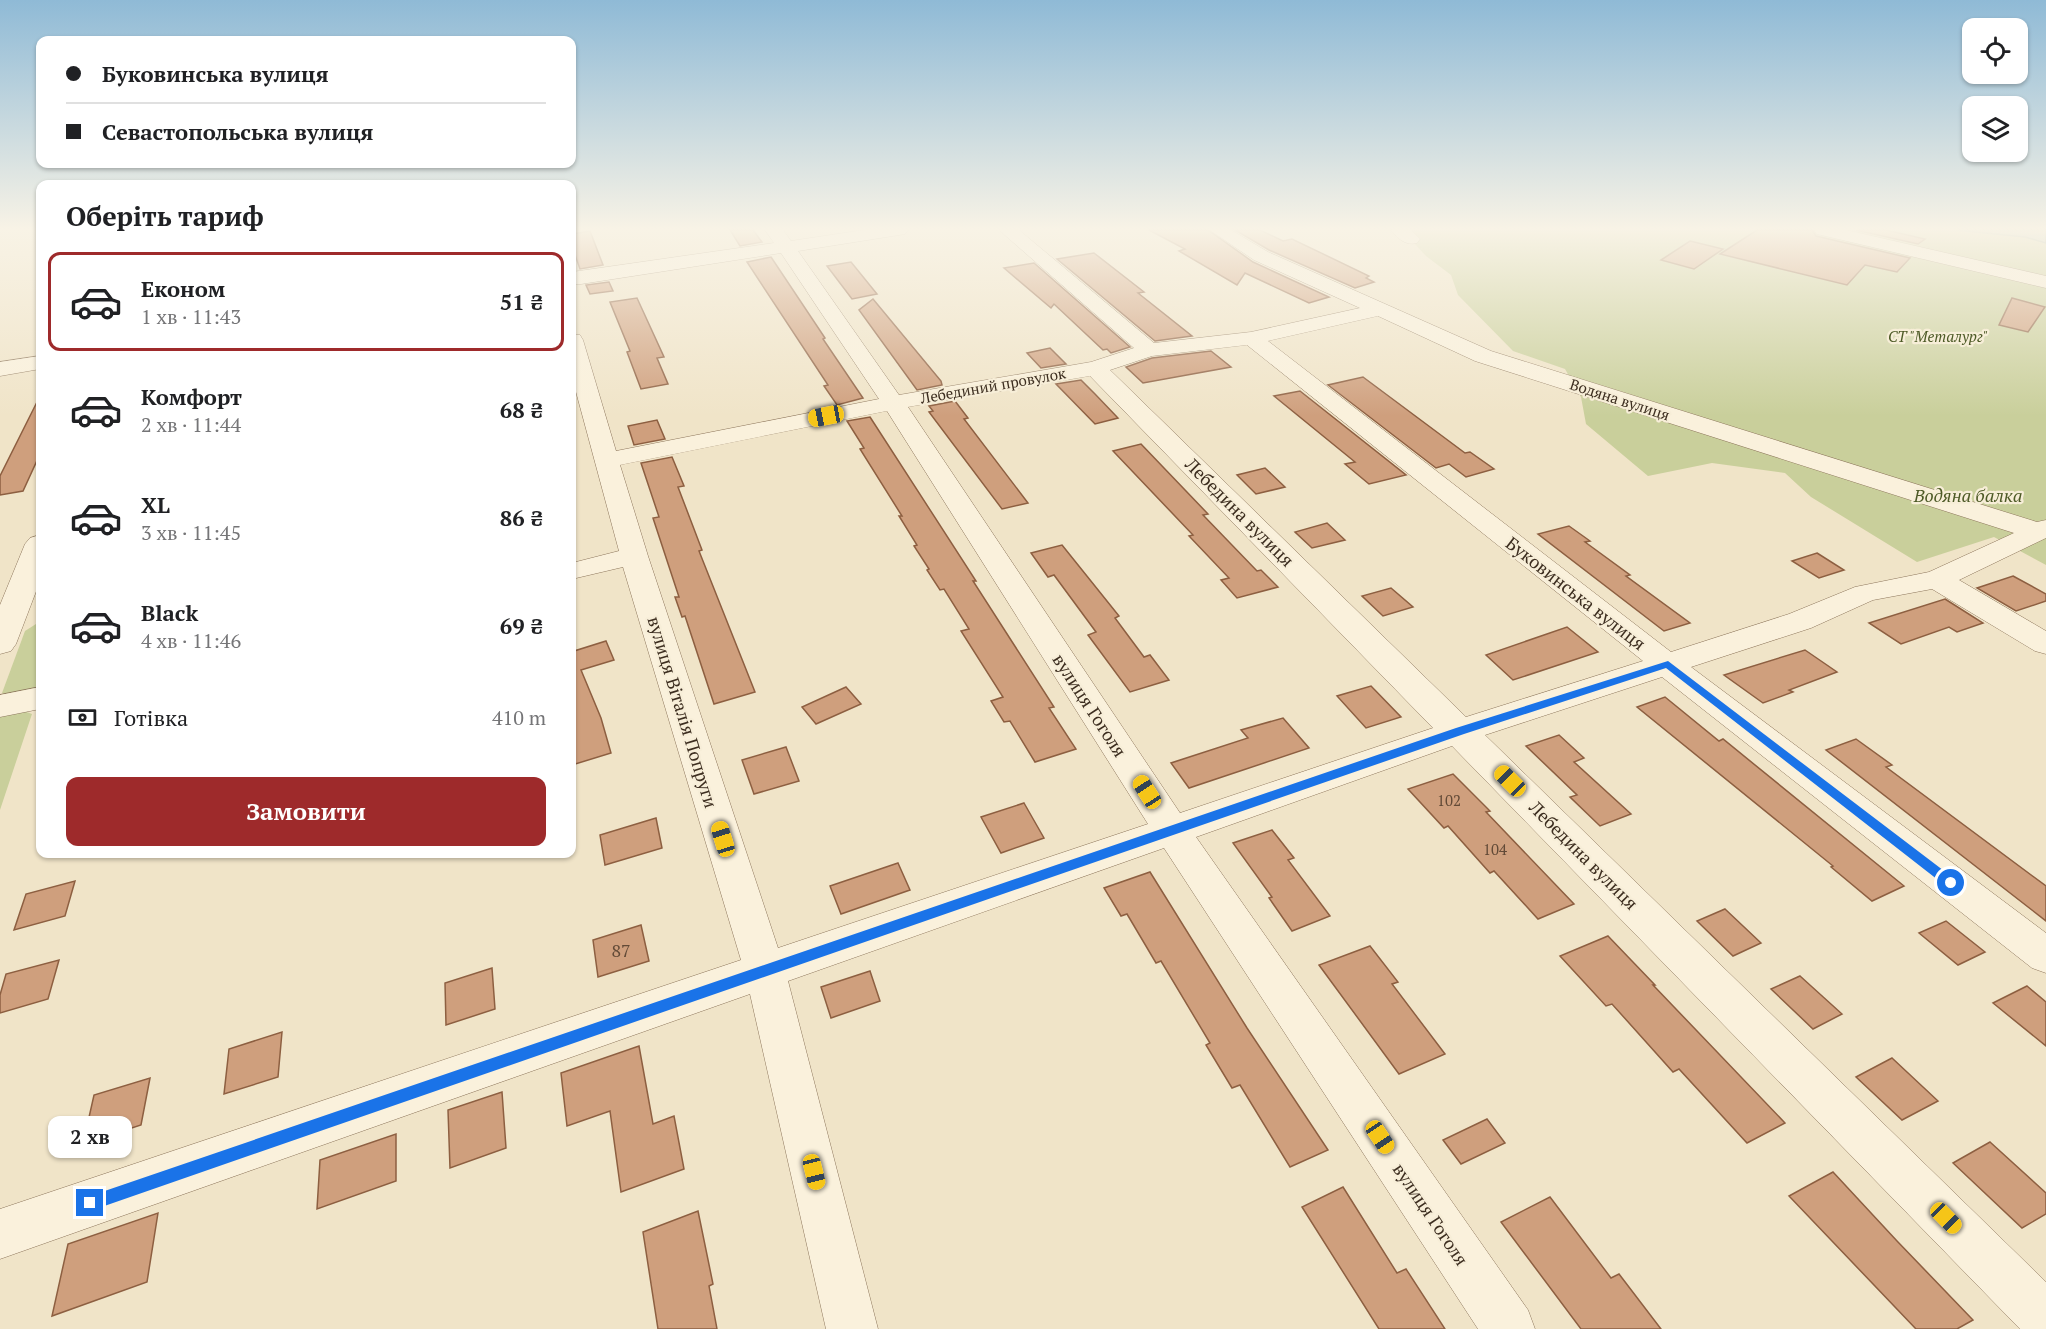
<!DOCTYPE html>
<html lang="uk">
<meta charset="utf-8">
<style>
:root{--surface:#fff;--page:#f6f6f6;--text:#202124;--muted:#757577;--line:#e0e0e0;--accent:#9e2a2b}
body{margin:0;font-family:"PT Serif",serif;background:var(--page);color:var(--text);height:100vh;display:flex;flex-direction:column;font-size:22px;white-space:nowrap}
*{box-sizing:border-box;margin:0}
p{font-size:20px;color:var(--muted)}
.icon{flex:none;width:33px;height:33px;fill:none;stroke:currentColor;stroke-width:2;stroke-linecap:round;stroke-linejoin:round}
.map{position:relative;flex:1;overflow:hidden}
.side{position:absolute;left:36px;top:180px;width:540px;height:678px;display:flex;flex-direction:column;background:var(--surface);border-radius:12px;box-shadow:0 2px 4px #0004}
.side>*{flex:none}
.guide{position:absolute;left:36px;top:36px;width:540px;height:132px;border-radius:12px;box-shadow:0 2px 4px #0004;display:grid;align-content:center;height:132px;padding:0 30px;background:var(--surface)}
.controls{position:absolute;left:1962px;top:18px;display:grid;gap:12px}
.controls a{display:grid;place-items:center;width:66px;height:66px;border-radius:12px;background:var(--surface);box-shadow:0 2px 4px #0004;font-size:30px}
.end{position:absolute;width:27px;height:27px;margin:-14px;border:8px solid #1a73e8;background:#fff;box-shadow:0 0 0 3px #fff}
.from{border-radius:50%}
.bubble{position:absolute;height:42px;border-radius:12px;background:var(--surface);box-shadow:0 2px 4px #0004;font-size:20px;font-weight:700;line-height:42px;text-align:center}
.car{position:absolute;width:18px;height:36px;margin:-18px -9px;border-radius:8px;box-shadow:0 0 4px 2px #0007;background:linear-gradient(#f5c518 24%,#345 0 40%,#f5c518 0 76%,#345 0 86%,#f5c518 0)}
.guide b{display:flex;align-items:center;gap:21px;height:57px;font-size:22px}
.guide b+b{border-top:2px solid var(--line)}
.guide i{width:15px;height:15px;background:var(--text)}
ul{padding:0;list-style:none}
li{display:flex;align-items:center;gap:18px;height:99px;margin:0 12px 9px;padding:0 18px;border:3px solid transparent;border-radius:12px}
li div{flex:1}
li b{display:block;font-size:22px}
li em{font-style:normal;font-weight:700}
li.on{border-color:var(--accent)}
li>.icon{width:54px;height:54px;stroke-width:1.5}
h2{padding:0 30px;font-size:27px;line-height:72px}
.pay{display:flex;align-items:center;gap:15px;height:66px;padding:0 30px;font-size:22px}
.pay p{margin-inline-start:auto}
.primary-button{display:flex;gap:12px;margin-top:auto;padding:12px 30px}
.primary-button a{flex:1;height:69px;border-radius:12px;background:var(--accent);color:#fff;font-size:24px;font-weight:700;line-height:69px;text-align:center}
.map>svg:first-child{display:block}
.green{fill:#c9cf9b}
.water{fill:#a9c4bc;stroke:#6f938a;stroke-width:1.5}
.building{fill:#cf9f7d;stroke:#8d5f41;stroke-width:1.5}
.lines{fill:none;stroke-linecap:round;stroke-linejoin:round}
.minor-casing{stroke:#8d765c;stroke-width:1}
.tertiary-casing{stroke:#8d765c;stroke-width:1}
.minor{fill:#faf1dc;fill-rule:evenodd}
.tertiary{fill:#faf1dc;fill-rule:evenodd}
.route{fill:#1a73e8}
.labels{text-anchor:middle;dominant-baseline:central;stroke-width:4.5;stroke-linejoin:round;paint-order:stroke}
.far-park-label{font-size:15px;font-style:italic;fill:#4d5a26;stroke:#f7eed8}
.far-street-label{font-size:15px;fill:#3d2e20;stroke:#f7eed8}
.number-label{font-size:15px;fill:#624a37}
.park-label{font-size:18px;font-style:italic;fill:#4d5a26;stroke:#f7eed8}
.street-label{font-size:18px;fill:#3d2e20;stroke:#f7eed8}
.near-number-label{font-size:18px;fill:#624a37}
</style>
<div class="map">
<svg width="2046" height="1329" viewBox="0 0 2046 1329">
<rect width="100%" height="100%" fill="#f0e4c8"/>
<g class="green">
<polygon points="1402,230 2046,230 2046,565 1994,537 1917,562 1811,497 1785,473 1712,463 1648,476 1586,424 1581,397 1565,369 1513,351 1458,295 1451,275 1426,256"/>
<polygon points="36,624 40,624 40,691 12,698 2,693 25,631"/>
<polygon points="19,709 32,714 0,810 0,713"/>
</g>
<polygon class="water" points="1956,230 2046,230 2046,243 2025,237"/>
<g class="building">
<polygon points="730,230 753,230 762,242 740,246"/>
<polygon points="1149,230 1208,230 1253,262 1329,297 1309,303 1245,273 1237,285 1179,251 1185,249"/>
<polygon points="1235,230 1260,230 1283,241 1292,239 1369,276 1366,278 1374,282 1355,288 1269,250"/>
<polygon points="1757,230 1812,230 1816,236 1910,258 1897,272 1865,265 1847,285 1720,254"/>
<polygon points="1856,230 1886,230 1925,239 1918,244"/>
<polygon points="590,231 603,265 580,269 572,246 572,234"/>
<polygon points="1690,241 1723,249 1694,269 1661,260"/>
<polygon points="1094,253 1144,292 1138,293 1192,336 1155,341 1057,259"/>
<polygon points="771,257 825,338 823,339 863,398 837,405 824,386 828,385 747,262"/>
<polygon points="851,262 877,294 852,299 827,266"/>
<polygon points="1034,263 1130,347 1111,353 1107,349 1103,350 1054,304 1051,308 1004,268"/>
<polygon points="609,282 613,291 590,294 586,285"/>
<polygon points="637,298 664,357 657,358 668,384 641,389 627,352 630,351 610,302"/>
<polygon points="2012,298 2045,307 2028,332 1999,325"/>
<polygon points="873,299 941,381 942,385 917,390 859,310"/>
<polygon points="1050,348 1066,364 1041,368 1027,353"/>
<polygon points="1211,351 1231,367 1143,383 1126,367 1152,358"/>
<polygon points="1363,377 1465,453 1470,452 1494,469 1466,477 1449,464 1436,468 1328,385"/>
<polygon points="1081,380 1095,394 1118,418 1095,424 1056,384"/>
<polygon points="1300,391 1406,475 1369,484 1345,464 1355,462 1274,396"/>
<polygon points="40,396 40,454 23,491 0,495 0,476"/>
<polygon points="955,401 968,418 964,419 1028,503 1002,509 929,412 933,411 929,406"/>
<polygon points="870,417 976,581 973,581 1054,707 1049,708 1076,749 1035,762 1010,721 1004,722 991,701 1003,697 961,631 969,629 944,589 940,590 927,570 929,569 914,546 917,545 899,516 902,516 860,449 864,448 847,421"/>
<polygon points="657,420 665,439 634,445 628,426"/>
<polygon points="1141,444 1208,514 1203,515 1257,571 1261,570 1278,587 1237,598 1221,580 1229,578 1189,536 1193,535 1113,451"/>
<polygon points="672,457 684,486 678,487 702,550 699,551 755,692 714,704 685,616 682,617 675,597 679,597 653,518 659,517 641,463"/>
<polygon points="1265,468 1285,487 1256,494 1237,475"/>
<polygon points="1327,523 1345,540 1312,548 1295,532"/>
<polygon points="1569,526 1590,541 1585,542 1630,575 1626,576 1690,623 1664,631 1538,534"/>
<polygon points="1062,545 1119,616 1115,618 1144,657 1150,655 1169,680 1130,692 1088,635 1096,632 1054,575 1048,577 1031,553"/>
<polygon points="1817,553 1844,570 1819,578 1792,561"/>
<polygon points="2013,576 2046,594 2046,601 2016,611 1977,588"/>
<polygon points="1391,588 1413,607 1383,616 1362,596"/>
<polygon points="1945,599 1983,623 1957,632 1949,627 1901,644 1869,623"/>
<polygon points="1567,627 1598,652 1513,680 1486,655"/>
<polygon points="606,641 614,660 581,670 601,718 611,753 572,765 572,648 574,651"/>
<polygon points="1805,650 1837,672 1789,690 1793,692 1763,703 1724,675"/>
<polygon points="1371,686 1401,717 1366,728 1337,696"/>
<polygon points="846,687 861,704 816,724 802,707"/>
<polygon points="1665,697 1719,741 1723,739 1904,886 1872,901 1831,867 1833,866 1637,707"/>
<polygon points="1283,718 1309,748 1189,788 1171,763 1248,738 1241,730"/>
<polygon points="1559,735 1584,758 1574,762 1631,814 1600,826 1570,797 1577,795 1526,746"/>
<polygon points="1856,739 1892,765 1886,767 2046,886 2046,921 1826,750"/>
<polygon points="786,747 799,781 754,794 742,760"/>
<polygon points="1453,774 1490,811 1486,812 1574,904 1538,919 1494,871 1490,873 1448,826 1444,828 1408,789"/>
<polygon points="1024,803 1044,838 1001,853 981,817"/>
<polygon points="656,818 662,848 605,865 600,835"/>
<polygon points="1272,830 1294,858 1288,860 1330,916 1292,931 1269,898 1272,897 1233,843"/>
<polygon points="898,863 910,890 841,914 830,886"/>
<polygon points="1150,872 1247,1028 1328,1150 1290,1167 1240,1085 1232,1088 1206,1045 1210,1043 1161,961 1156,963 1127,914 1121,916 1104,888"/>
<polygon points="75,881 65,916 14,930 26,894"/>
<polygon points="1725,909 1761,943 1733,956 1697,921"/>
<polygon points="1946,921 1985,952 1958,965 1919,933"/>
<polygon points="641,925 649,961 598,977 593,940"/>
<polygon points="1608,936 1655,985 1653,985 1785,1123 1747,1143 1679,1069 1673,1072 1612,1004 1606,1006 1560,956"/>
<polygon points="1370,946 1398,982 1392,984 1445,1054 1399,1074 1319,965"/>
<polygon points="59,960 48,999 0,1013 0,995 6,974"/>
<polygon points="492,968 495,1009 446,1025 445,983"/>
<polygon points="870,971 880,1001 831,1018 821,987"/>
<polygon points="1800,976 1842,1014 1813,1029 1771,989"/>
<polygon points="2027,986 2046,1002 2046,1046 1993,1003"/>
<polygon points="282,1032 278,1077 224,1094 229,1049"/>
<polygon points="639,1046 653,1124 674,1116 684,1169 621,1192 610,1111 567,1126 561,1073"/>
<polygon points="1892,1058 1938,1101 1902,1120 1856,1077"/>
<polygon points="150,1078 141,1125 83,1144 94,1095"/>
<polygon points="502,1092 506,1148 450,1168 448,1110"/>
<polygon points="1487,1119 1505,1143 1461,1164 1443,1140"/>
<polygon points="396,1134 396,1181 317,1209 320,1160"/>
<polygon points="1990,1142 2046,1193 2046,1214 2022,1228 1953,1163"/>
<polygon points="1833,1172 1897,1241 1973,1320 1957,1329 1916,1329 1789,1196"/>
<polygon points="1343,1187 1397,1273 1406,1269 1445,1329 1379,1329 1302,1207"/>
<polygon points="1550,1197 1611,1278 1619,1274 1661,1329 1581,1329 1501,1222"/>
<polygon points="698,1211 713,1284 709,1286 717,1329 658,1329 643,1232"/>
<polygon points="158,1213 147,1282 52,1316 68,1244"/>
</g>
<g class="lines">
<g class="minor-casing">
<g id="minor">
<path d="M765,230H783L791,241L864,230H908L905,234L899,235L798,251L899,395L1091,362L1134,348L999,230H1019L1154,343L1251,332L1360,308L1254,260L1210,230H1231L1268,252L1491,351L2037,522L2046,520V538L1959,580L2046,631V654L2035,651L1932,589L1873,600L1811,628L1691,667L2046,933V973L2032,968L1662,677L1485,735L2046,1282V1329H2020L1452,746L1196,837L1528,1310L1535,1329H1478L1164,848L788,981L878,1329H826L750,994L0,1259V1209L741,960L623,567L572,579V563L619,551L572,377V334L580,335L583,340L616,451L879,399L781,253L581,284H572V272L774,243ZM1378,316L1475,361L2014,533L1929,572L1855,587L1789,614L1671,652L1268,341ZM1247,345L1643,661L1466,717L1110,370L1152,356ZM1090,376L1433,728L1180,813L908,407ZM887,411L1148,824L778,948L648,556L620,465Z"/>
<path d="M1391,230H1411L1420,239L1417,243C1406,246 1398,239 1391,230Z"/>
<polygon points="1814,230 1846,230 2046,276 2046,288 1817,234"/>
<polygon points="40,356 40,369 0,376 0,362"/>
<polygon points="40,687 40,709 0,717 0,695"/>
</g>
</g>
<g class="tertiary-casing">
<polygon id="tertiary" points="40,535 40,581 16,644 11,651 0,654 0,605 25,544 30,538"/>
</g>
<use href="#minor" class="minor"/>
<use href="#tertiary" class="tertiary"/>
</g>
<linearGradient id="sky" x2="0" y2="1"><stop stop-color="#8fbad6"/><stop offset="0.55" stop-color="#f8f3e6"/><stop offset="1" stop-color="#f8f3e6" stop-opacity="0"/></linearGradient>
<rect width="2046" height="416" fill="url(#sky)"/>
<polygon class="route" points="1668,661 1956,880 1956,887 1947,887 1666,668 1464,734 90,1211 85,1209 82,1203 85,1198 90,1196 1456,728"/>
<g class="labels">
<g class="far-park-label">
<text x="1938" y="336">СТ "Металург"</text>
</g>
<g class="far-street-label">
<text transform="translate(993 385) rotate(-10)">Лебединий провулок</text>
<text transform="translate(1620 399) rotate(18)">Водяна вулиця</text>
</g>
<g class="number-label">
<text x="1449" y="800">102</text>
<text x="1495" y="849">104</text>
</g>
<g class="park-label">
<text x="1968" y="495">Водяна балка</text>
</g>
<g class="street-label">
<text transform="translate(1240 512) rotate(45)">Лебедина вулиця</text>
<text transform="translate(1576 593) rotate(38)">Буковинська вулиця</text>
<text transform="translate(1090 705) rotate(57)">вулиця Гоголя</text>
<text transform="translate(683 712) rotate(73)">вулиця Віталія Попруги</text>
<text transform="translate(1584 855) rotate(45)">Лебедина вулиця</text>
<text transform="translate(1431 1214) rotate(56)">вулиця Гоголя</text>
</g>
<g class="near-number-label">
<text x="621" y="950">87</text>
</g>
</g>
</svg>
<div class="controls">
<a><svg class="icon" aria-label="locate" viewBox="0 0 24 24"><circle cx="12" cy="12" r="6"/><path d="M12 2v4M12 18v4M2 12h4M18 12h4"/></svg></a>
<a><svg class="icon" aria-label="layers" viewBox="0 0 24 24"><path d="M12 4l9 5-9 5-9-5zM3 14l9 5 9-5"/></svg></a>
</div>
<i class="end from" style="left:1951px;top:883px"></i>
<i class="end" style="left:90px;top:1203px"></i>
<div class="bubble" style="left:48px;top:1116px;width:84px">2 хв</div>
<i class="car" style="left:826px;top:416px;rotate:259deg"></i>
<i class="car" style="left:1510px;top:781px;rotate:315deg"></i>
<i class="car" style="left:1147px;top:792px;rotate:327deg"></i>
<i class="car" style="left:723px;top:839px;rotate:343deg"></i>
<i class="car" style="left:1380px;top:1137px;rotate:146deg"></i>
<i class="car" style="left:814px;top:1172px;rotate:166deg"></i>
<i class="car" style="left:1946px;top:1218px;rotate:135deg"></i>
<div class="guide">
<b><i class="from"></i>Буковинська вулиця</b>
<b><i></i>Севастопольська вулиця</b>
</div>
<section class="side">
<h2>Оберіть тариф</h2>
<ul>
<li class="on"><svg class="icon" aria-label="car" viewBox="0 0 24 24"><path d="M5 17H2v-5l4-1 3-4h7l3 4 3 1v5h-3M9 17h6M6 11h13"/><circle cx="7" cy="17" r="2"/><circle cx="17" cy="17" r="2"/></svg><div><b>Економ</b><p>1 хв · 11:43</p></div><em>51 ₴</em></li>
<li><svg class="icon" aria-label="car" viewBox="0 0 24 24"><path d="M5 17H2v-5l4-1 3-4h7l3 4 3 1v5h-3M9 17h6M6 11h13"/><circle cx="7" cy="17" r="2"/><circle cx="17" cy="17" r="2"/></svg><div><b>Комфорт</b><p>2 хв · 11:44</p></div><em>68 ₴</em></li>
<li><svg class="icon" aria-label="car" viewBox="0 0 24 24"><path d="M5 17H2v-5l4-1 3-4h7l3 4 3 1v5h-3M9 17h6M6 11h13"/><circle cx="7" cy="17" r="2"/><circle cx="17" cy="17" r="2"/></svg><div><b>XL</b><p>3 хв · 11:45</p></div><em>86 ₴</em></li>
<li><svg class="icon" aria-label="car" viewBox="0 0 24 24"><path d="M5 17H2v-5l4-1 3-4h7l3 4 3 1v5h-3M9 17h6M6 11h13"/><circle cx="7" cy="17" r="2"/><circle cx="17" cy="17" r="2"/></svg><div><b>Black</b><p>4 хв · 11:46</p></div><em>69 ₴</em></li>
</ul>
<div class="pay"><svg class="icon" aria-label="cash" viewBox="0 0 24 24"><path d="M3 7h18v10H3z"/><circle cx="12" cy="12" r="2"/></svg>Готівка<p>410 m</p></div>
<div class="primary-button"><a>Замовити</a></div>
</section>
</div>
